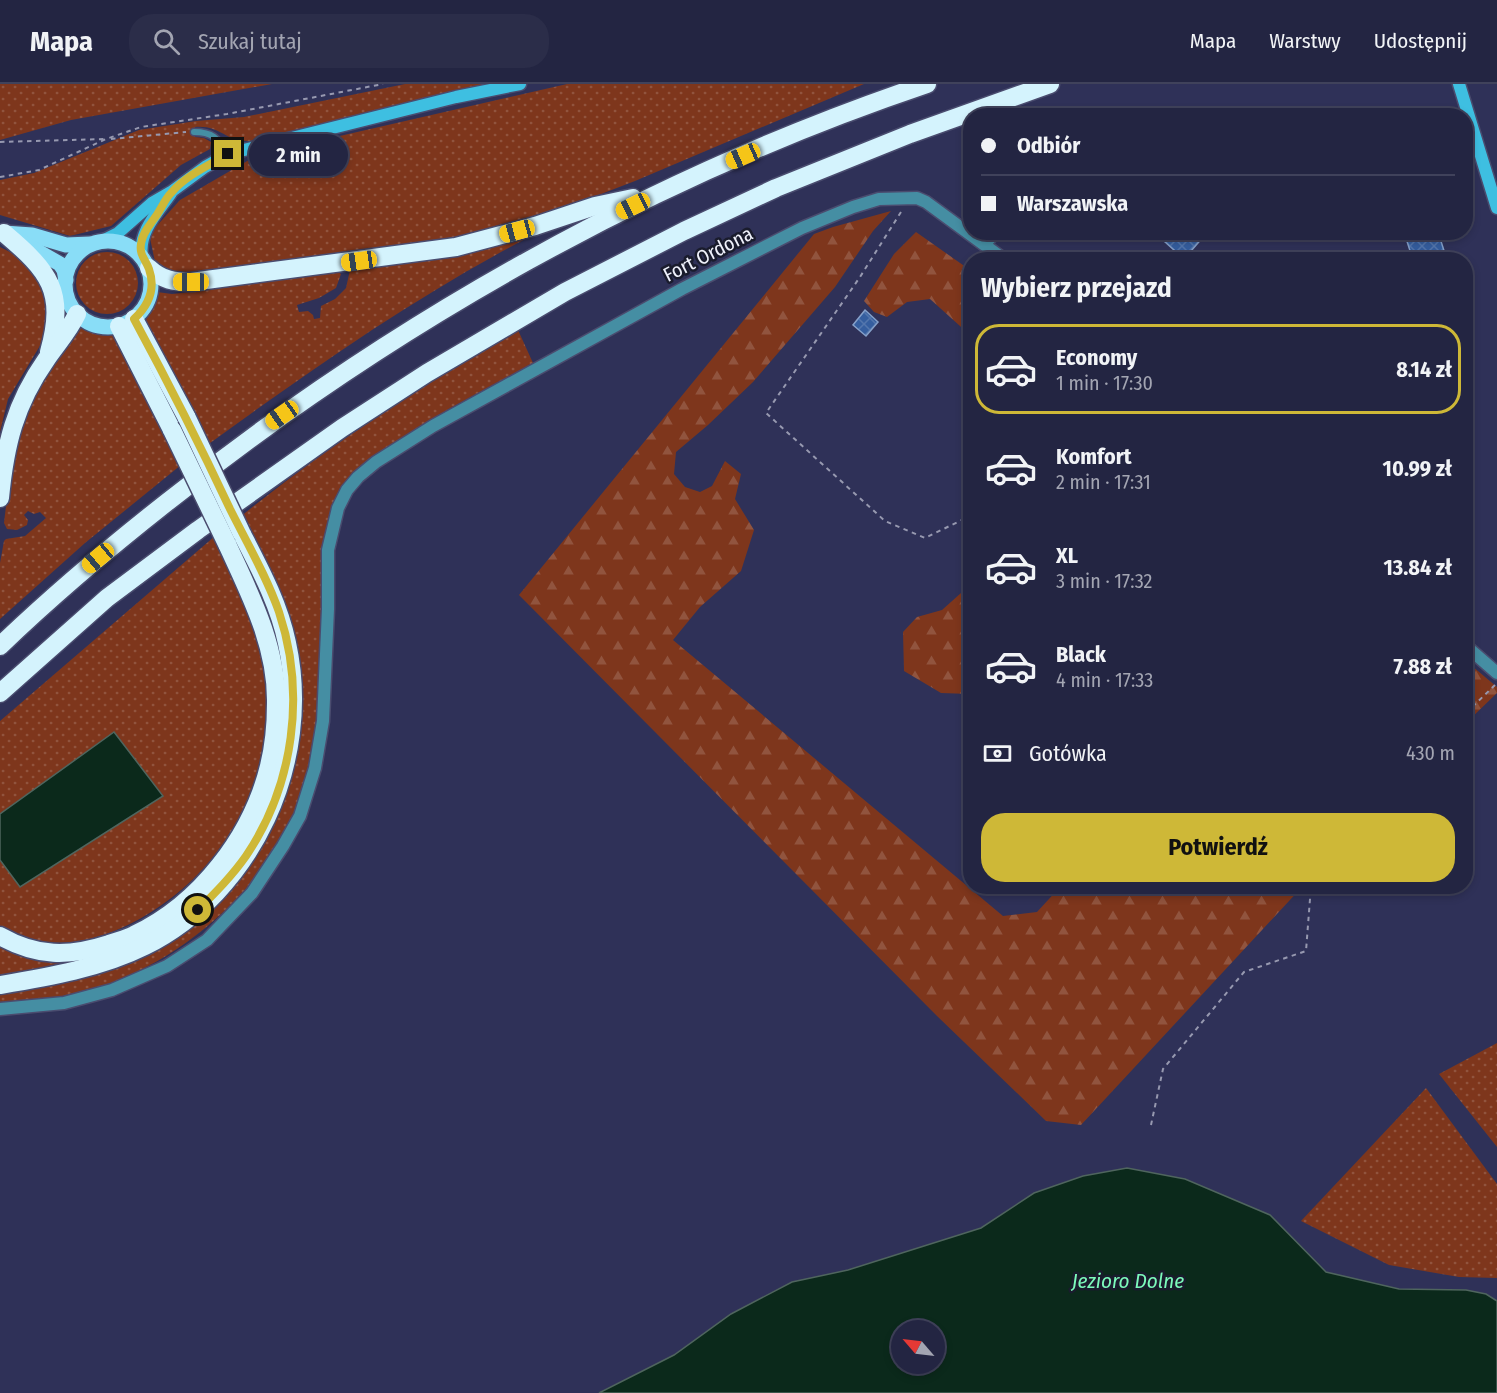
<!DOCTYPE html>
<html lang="pl">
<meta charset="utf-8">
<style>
:root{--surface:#232542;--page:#2b2d49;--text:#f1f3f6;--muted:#a3a5b2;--line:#40425b;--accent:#ceb837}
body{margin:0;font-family:"Fira Sans Condensed",sans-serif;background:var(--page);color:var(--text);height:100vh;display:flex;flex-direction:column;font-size:22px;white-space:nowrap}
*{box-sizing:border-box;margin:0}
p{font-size:20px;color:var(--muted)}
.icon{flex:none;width:33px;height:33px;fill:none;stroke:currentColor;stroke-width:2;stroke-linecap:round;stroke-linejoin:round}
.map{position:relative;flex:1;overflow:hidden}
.sheet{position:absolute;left:963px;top:168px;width:510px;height:642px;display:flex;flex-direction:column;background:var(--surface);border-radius:24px;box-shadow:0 3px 9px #0003,0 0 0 2px var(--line)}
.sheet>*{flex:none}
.top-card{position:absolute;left:963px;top:24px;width:510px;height:132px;border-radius:24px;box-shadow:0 3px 9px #0003,0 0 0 2px var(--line);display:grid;align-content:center;height:132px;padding:0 18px;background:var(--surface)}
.needle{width:39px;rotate:298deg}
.controls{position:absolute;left:891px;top:1236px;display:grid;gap:12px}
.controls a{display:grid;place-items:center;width:54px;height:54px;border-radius:50%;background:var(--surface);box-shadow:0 3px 9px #0003,0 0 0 2px var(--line);font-size:30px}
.end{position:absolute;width:27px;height:27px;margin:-14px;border:8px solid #ceb837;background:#111;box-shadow:0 0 0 3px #111}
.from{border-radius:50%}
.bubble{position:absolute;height:42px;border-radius:21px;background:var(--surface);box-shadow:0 3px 9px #0003,0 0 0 2px var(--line);font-size:20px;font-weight:700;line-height:42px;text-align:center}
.car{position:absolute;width:18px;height:36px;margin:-18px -9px;border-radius:8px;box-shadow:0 0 4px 2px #0007;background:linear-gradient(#f5c518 24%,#345 0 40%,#f5c518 0 76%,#345 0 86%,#f5c518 0)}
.top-card b{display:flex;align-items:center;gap:21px;height:57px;font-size:22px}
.top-card b+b{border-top:2px solid var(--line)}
.top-card i{width:15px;height:15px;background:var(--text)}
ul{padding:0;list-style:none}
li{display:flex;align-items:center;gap:18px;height:90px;margin:0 12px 9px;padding:0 6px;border:3px solid transparent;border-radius:24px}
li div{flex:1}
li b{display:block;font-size:22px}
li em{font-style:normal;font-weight:700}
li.selected{border-color:var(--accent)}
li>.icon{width:54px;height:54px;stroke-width:1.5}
h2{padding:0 18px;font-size:27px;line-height:72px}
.pay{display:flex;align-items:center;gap:15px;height:66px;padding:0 18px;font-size:22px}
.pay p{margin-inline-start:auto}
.button{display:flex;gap:12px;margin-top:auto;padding:12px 18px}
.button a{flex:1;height:69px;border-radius:24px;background:var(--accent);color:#111;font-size:24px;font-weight:700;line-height:69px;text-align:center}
header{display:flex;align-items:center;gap:36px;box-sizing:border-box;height:84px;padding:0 30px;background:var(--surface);border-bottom:2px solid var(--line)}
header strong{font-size:28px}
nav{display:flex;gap:33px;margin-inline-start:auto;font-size:21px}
.search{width:420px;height:54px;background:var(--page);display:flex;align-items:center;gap:15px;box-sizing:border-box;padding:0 21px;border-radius:24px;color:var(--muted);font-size:22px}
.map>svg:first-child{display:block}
.grass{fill:url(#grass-dots)}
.forest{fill:url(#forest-firs)}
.water{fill:#0b291b;stroke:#4f655e;stroke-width:1.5;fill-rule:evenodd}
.building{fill:url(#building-cross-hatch);stroke:#85a0c9;stroke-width:1.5}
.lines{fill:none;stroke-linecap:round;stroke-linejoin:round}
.service-casing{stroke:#4a4c6f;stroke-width:9}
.minor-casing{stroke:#4a4c6f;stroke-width:15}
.secondary-casing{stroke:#4a4c6f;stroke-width:15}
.primary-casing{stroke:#4a4c6f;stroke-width:18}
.motorway-casing{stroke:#4a4c6f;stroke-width:21}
.path{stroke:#9799b0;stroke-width:2;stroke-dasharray:4.5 4.5;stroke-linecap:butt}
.service{stroke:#458ea3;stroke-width:6}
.minor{stroke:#458ea3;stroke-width:12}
.secondary{stroke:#3ebfe1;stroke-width:12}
.primary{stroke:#89ddf7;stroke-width:15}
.motorway{stroke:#d4f3fd;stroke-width:18}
.motorway-bridge-casing{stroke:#4a4c6f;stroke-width:21;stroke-linecap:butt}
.motorway-bridge{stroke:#d4f3fd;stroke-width:18}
.route{stroke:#ceb837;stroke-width:8}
.labels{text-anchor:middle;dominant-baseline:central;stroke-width:5;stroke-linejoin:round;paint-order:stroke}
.street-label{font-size:20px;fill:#eff1fb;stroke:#1a1c2d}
.water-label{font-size:21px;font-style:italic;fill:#7cfabb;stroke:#1a1c2d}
</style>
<header>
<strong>Mapa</strong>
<div class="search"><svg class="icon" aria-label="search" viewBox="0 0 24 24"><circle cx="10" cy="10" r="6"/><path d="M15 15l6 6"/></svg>Szukaj tutaj</div>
<nav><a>Mapa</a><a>Warstwy</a><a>Udostępnij</a></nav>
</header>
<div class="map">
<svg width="1497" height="1309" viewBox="0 0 1497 1309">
<defs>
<pattern id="grass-dots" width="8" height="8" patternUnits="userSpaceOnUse" patternTransform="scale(1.5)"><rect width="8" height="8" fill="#7e361c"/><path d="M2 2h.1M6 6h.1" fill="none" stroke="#91543e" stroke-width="1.8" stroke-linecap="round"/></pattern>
<pattern id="forest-firs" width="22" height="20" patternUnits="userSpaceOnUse" patternTransform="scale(1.5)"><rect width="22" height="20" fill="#7e361c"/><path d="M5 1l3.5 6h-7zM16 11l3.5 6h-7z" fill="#91543e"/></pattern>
<pattern id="building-cross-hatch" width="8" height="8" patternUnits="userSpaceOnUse" patternTransform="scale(1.5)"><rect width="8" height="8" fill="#355e9f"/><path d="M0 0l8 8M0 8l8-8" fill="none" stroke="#5376ad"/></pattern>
</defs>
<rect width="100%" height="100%" fill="#2f3158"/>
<g class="grass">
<polygon points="0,0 272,0 71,36 0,56"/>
<path d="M405,0H497L250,57C225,58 221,41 195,43V53L204,54L211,58L210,65L181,81L111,142L70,152L0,131V96L34,89L139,46L196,37L244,33Z"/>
<polygon points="567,0 864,0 635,97 562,125 456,156 178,190 169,188 155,178 150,154 153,146 180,116 249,76 283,65"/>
<path d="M537,149C420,209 312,285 206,362L144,241L157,208L172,210L191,208L338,188L341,190L336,204L319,214L297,221L299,228L308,227L313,231L314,235L320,234L321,222L335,215L346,204L350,186L423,175Z"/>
<polygon points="0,163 22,174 32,182 50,219 44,255 8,315 0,348"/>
<circle cx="107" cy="199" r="31"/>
<polygon points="82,237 105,245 116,254 181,381 85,459 0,535 0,479 4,457 6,455 25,452 46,434 40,428 34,430 28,427 24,431 28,436 27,441 17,446 7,445 4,439 12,371 33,309"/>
<path d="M518,246L533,279L447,326L370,376L333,424L319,633C314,664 307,696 296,725C263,806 184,874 103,902C71,913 34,916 0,921V908L105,887L147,870L246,785L256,770L276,733L292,688L300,621L240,433C327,363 422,301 518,246Z"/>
<path d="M215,452C239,505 266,557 268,616C270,711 214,798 130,840C84,862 45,867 0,842V637Z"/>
<path d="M0,862C27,876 56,875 86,876L0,893Z"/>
<polygon points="1497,959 1497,1063 1439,990"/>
<polygon points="1426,1004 1497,1100 1497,1194 1459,1193 1389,1181 1301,1137"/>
</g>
<g class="forest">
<polygon points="891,127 873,147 835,203 753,298 708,341 676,368 674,390 685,403 700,408 712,402 725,377 741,390 735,415 754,446 741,487 700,523 673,556 1003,832 1037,828 1060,803 1302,803 1081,1041 1046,1037 937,932 519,511 814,150 833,143"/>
<polygon points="916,148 970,186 970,251 930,215 907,218 887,233 874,228 864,217 894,170"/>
<polygon points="970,501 970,610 941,609 904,587 903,548 917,533 942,526"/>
<polygon points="1466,577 1497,603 1497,609 1466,639"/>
</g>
<g class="water">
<polygon points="114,648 163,712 20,803 0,776 0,730"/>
<path d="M1127,1084L1185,1095L1270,1131L1326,1188L1399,1205L1466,1206L1486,1210L1497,1217V1309H599L674,1271L731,1230L792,1198L848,1186L981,1144L1034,1109L1083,1092ZM902,1246H934V1280H902Z"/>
</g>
<g class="building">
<polygon points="1154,148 1200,148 1204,152 1184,175"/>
<polygon points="1404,148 1438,148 1447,176 1413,176"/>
<polygon points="865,226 878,238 866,252 853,241"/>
</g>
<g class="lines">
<g class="service-casing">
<g id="service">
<path d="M194,48C213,48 217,54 228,70"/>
<polyline points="988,161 999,148"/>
</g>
</g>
<g class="minor-casing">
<g id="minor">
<polyline points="1466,562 1497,589"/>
<polyline points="0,925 64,919 112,906 167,882 207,856 252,809 283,762 300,732 315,684 323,637 328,525 328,466 338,424 347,406 358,393 376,378 433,342 682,205 802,144 853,123 879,115 917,114 926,118 1005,176"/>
</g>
</g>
<g class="secondary-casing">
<g id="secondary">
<polyline points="1459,0 1497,124"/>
<polyline points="102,157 118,149 152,119 171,108 205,83 228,70 456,13 520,0"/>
<path d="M142,172C138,148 158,128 171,109"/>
</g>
</g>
<g class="primary-casing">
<g id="primary">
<polyline points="4,149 32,151 66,161 90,160"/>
<polyline points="18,156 60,180 64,186 66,196"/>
<circle cx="108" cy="200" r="43"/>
</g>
</g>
<g class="motorway-casing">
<g id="motorway">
<path d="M4,149C49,187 66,207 49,268"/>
<path d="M149,184C162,196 174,198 191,198L456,163L535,142L595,122L633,114"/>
<polyline points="134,235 187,334"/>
<polyline points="119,242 172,346"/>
<path d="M0,414C5,361 15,320 46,276C57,260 69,247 77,230"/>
<path d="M0,562C53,511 109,464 166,419C394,238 651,93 927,0"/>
<polyline points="0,609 107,514 198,446 342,344 427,289 565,208 684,147 776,104 910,50 1050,0"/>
<path d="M0,852C37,873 69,873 109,860C117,857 126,855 134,851C200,820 252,752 269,682C274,662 276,639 276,619C277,562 250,510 227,460"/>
<path d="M0,901C48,893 101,884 145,862C253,808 313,677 287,559C279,520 260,485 242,450"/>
</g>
</g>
<g class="path">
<polyline points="111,55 186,48"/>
<polyline points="0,58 105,55"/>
<polyline points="0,93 39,86 106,55 141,43 227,30 383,0"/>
<polyline points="901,128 860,193 766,329 885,437 925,454 968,433"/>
<polyline points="1466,629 1495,601"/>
<polyline points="1151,1041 1163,985 1244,888 1306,867 1311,802"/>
</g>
<use href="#service" class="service"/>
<use href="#minor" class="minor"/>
<use href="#secondary" class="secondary"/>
<use href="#primary" class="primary"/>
<use href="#motorway" class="motorway"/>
<g class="motorway-bridge-casing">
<g id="motorway-bridge">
<polyline points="187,334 242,450"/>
<polyline points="172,346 227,460"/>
</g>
</g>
<use href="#motorway-bridge" class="motorway-bridge"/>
</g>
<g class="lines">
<path class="route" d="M198,826C215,809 232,792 246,772C294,701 306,609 279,528C267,493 247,459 230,425C200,361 168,298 134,235C148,222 156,205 149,185C146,176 139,171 141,160C142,149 150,141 156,132C161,125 165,115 171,109C185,92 209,81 228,70"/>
</g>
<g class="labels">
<g class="street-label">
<text transform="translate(708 170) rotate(-27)">Fort Ordona</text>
</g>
<g class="water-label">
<text x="1128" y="1197">Jezioro Dolne</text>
</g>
</g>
</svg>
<div class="controls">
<a><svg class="needle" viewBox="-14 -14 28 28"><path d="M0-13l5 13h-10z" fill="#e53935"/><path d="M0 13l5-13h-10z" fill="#a3a5b2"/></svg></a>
</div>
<i class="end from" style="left:198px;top:826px"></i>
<i class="end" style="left:228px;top:70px"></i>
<div class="bubble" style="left:249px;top:50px;width:99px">2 min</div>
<i class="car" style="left:743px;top:72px;rotate:246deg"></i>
<i class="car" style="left:633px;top:122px;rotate:244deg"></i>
<i class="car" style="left:517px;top:147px;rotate:255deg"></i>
<i class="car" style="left:359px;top:177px;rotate:262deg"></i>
<i class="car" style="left:191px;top:198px;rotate:270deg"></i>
<i class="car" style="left:282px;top:331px;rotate:235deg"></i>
<i class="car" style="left:98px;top:474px;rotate:230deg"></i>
<div class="top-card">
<b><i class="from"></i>Odbiór</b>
<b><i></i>Warszawska</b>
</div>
<section class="sheet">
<h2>Wybierz przejazd</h2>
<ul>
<li class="selected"><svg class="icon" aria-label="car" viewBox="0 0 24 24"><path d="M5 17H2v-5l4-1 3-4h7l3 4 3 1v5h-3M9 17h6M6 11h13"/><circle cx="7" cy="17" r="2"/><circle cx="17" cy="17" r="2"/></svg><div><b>Economy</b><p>1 min · 17:30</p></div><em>8.14 zł</em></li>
<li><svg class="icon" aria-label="car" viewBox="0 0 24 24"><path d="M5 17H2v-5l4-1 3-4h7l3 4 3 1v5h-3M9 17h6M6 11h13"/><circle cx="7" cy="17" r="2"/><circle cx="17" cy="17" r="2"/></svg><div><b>Komfort</b><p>2 min · 17:31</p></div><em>10.99 zł</em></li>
<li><svg class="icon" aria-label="car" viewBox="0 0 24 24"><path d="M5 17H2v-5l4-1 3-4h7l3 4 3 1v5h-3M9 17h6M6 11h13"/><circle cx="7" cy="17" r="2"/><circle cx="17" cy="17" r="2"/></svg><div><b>XL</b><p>3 min · 17:32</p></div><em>13.84 zł</em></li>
<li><svg class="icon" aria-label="car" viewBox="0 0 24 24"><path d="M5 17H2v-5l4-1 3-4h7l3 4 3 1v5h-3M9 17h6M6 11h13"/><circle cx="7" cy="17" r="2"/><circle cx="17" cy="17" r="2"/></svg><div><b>Black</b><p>4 min · 17:33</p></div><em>7.88 zł</em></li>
</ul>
<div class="pay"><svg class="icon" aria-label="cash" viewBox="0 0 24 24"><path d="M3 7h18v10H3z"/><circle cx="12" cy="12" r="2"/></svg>Gotówka<p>430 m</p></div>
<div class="button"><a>Potwierdź</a></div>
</section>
</div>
